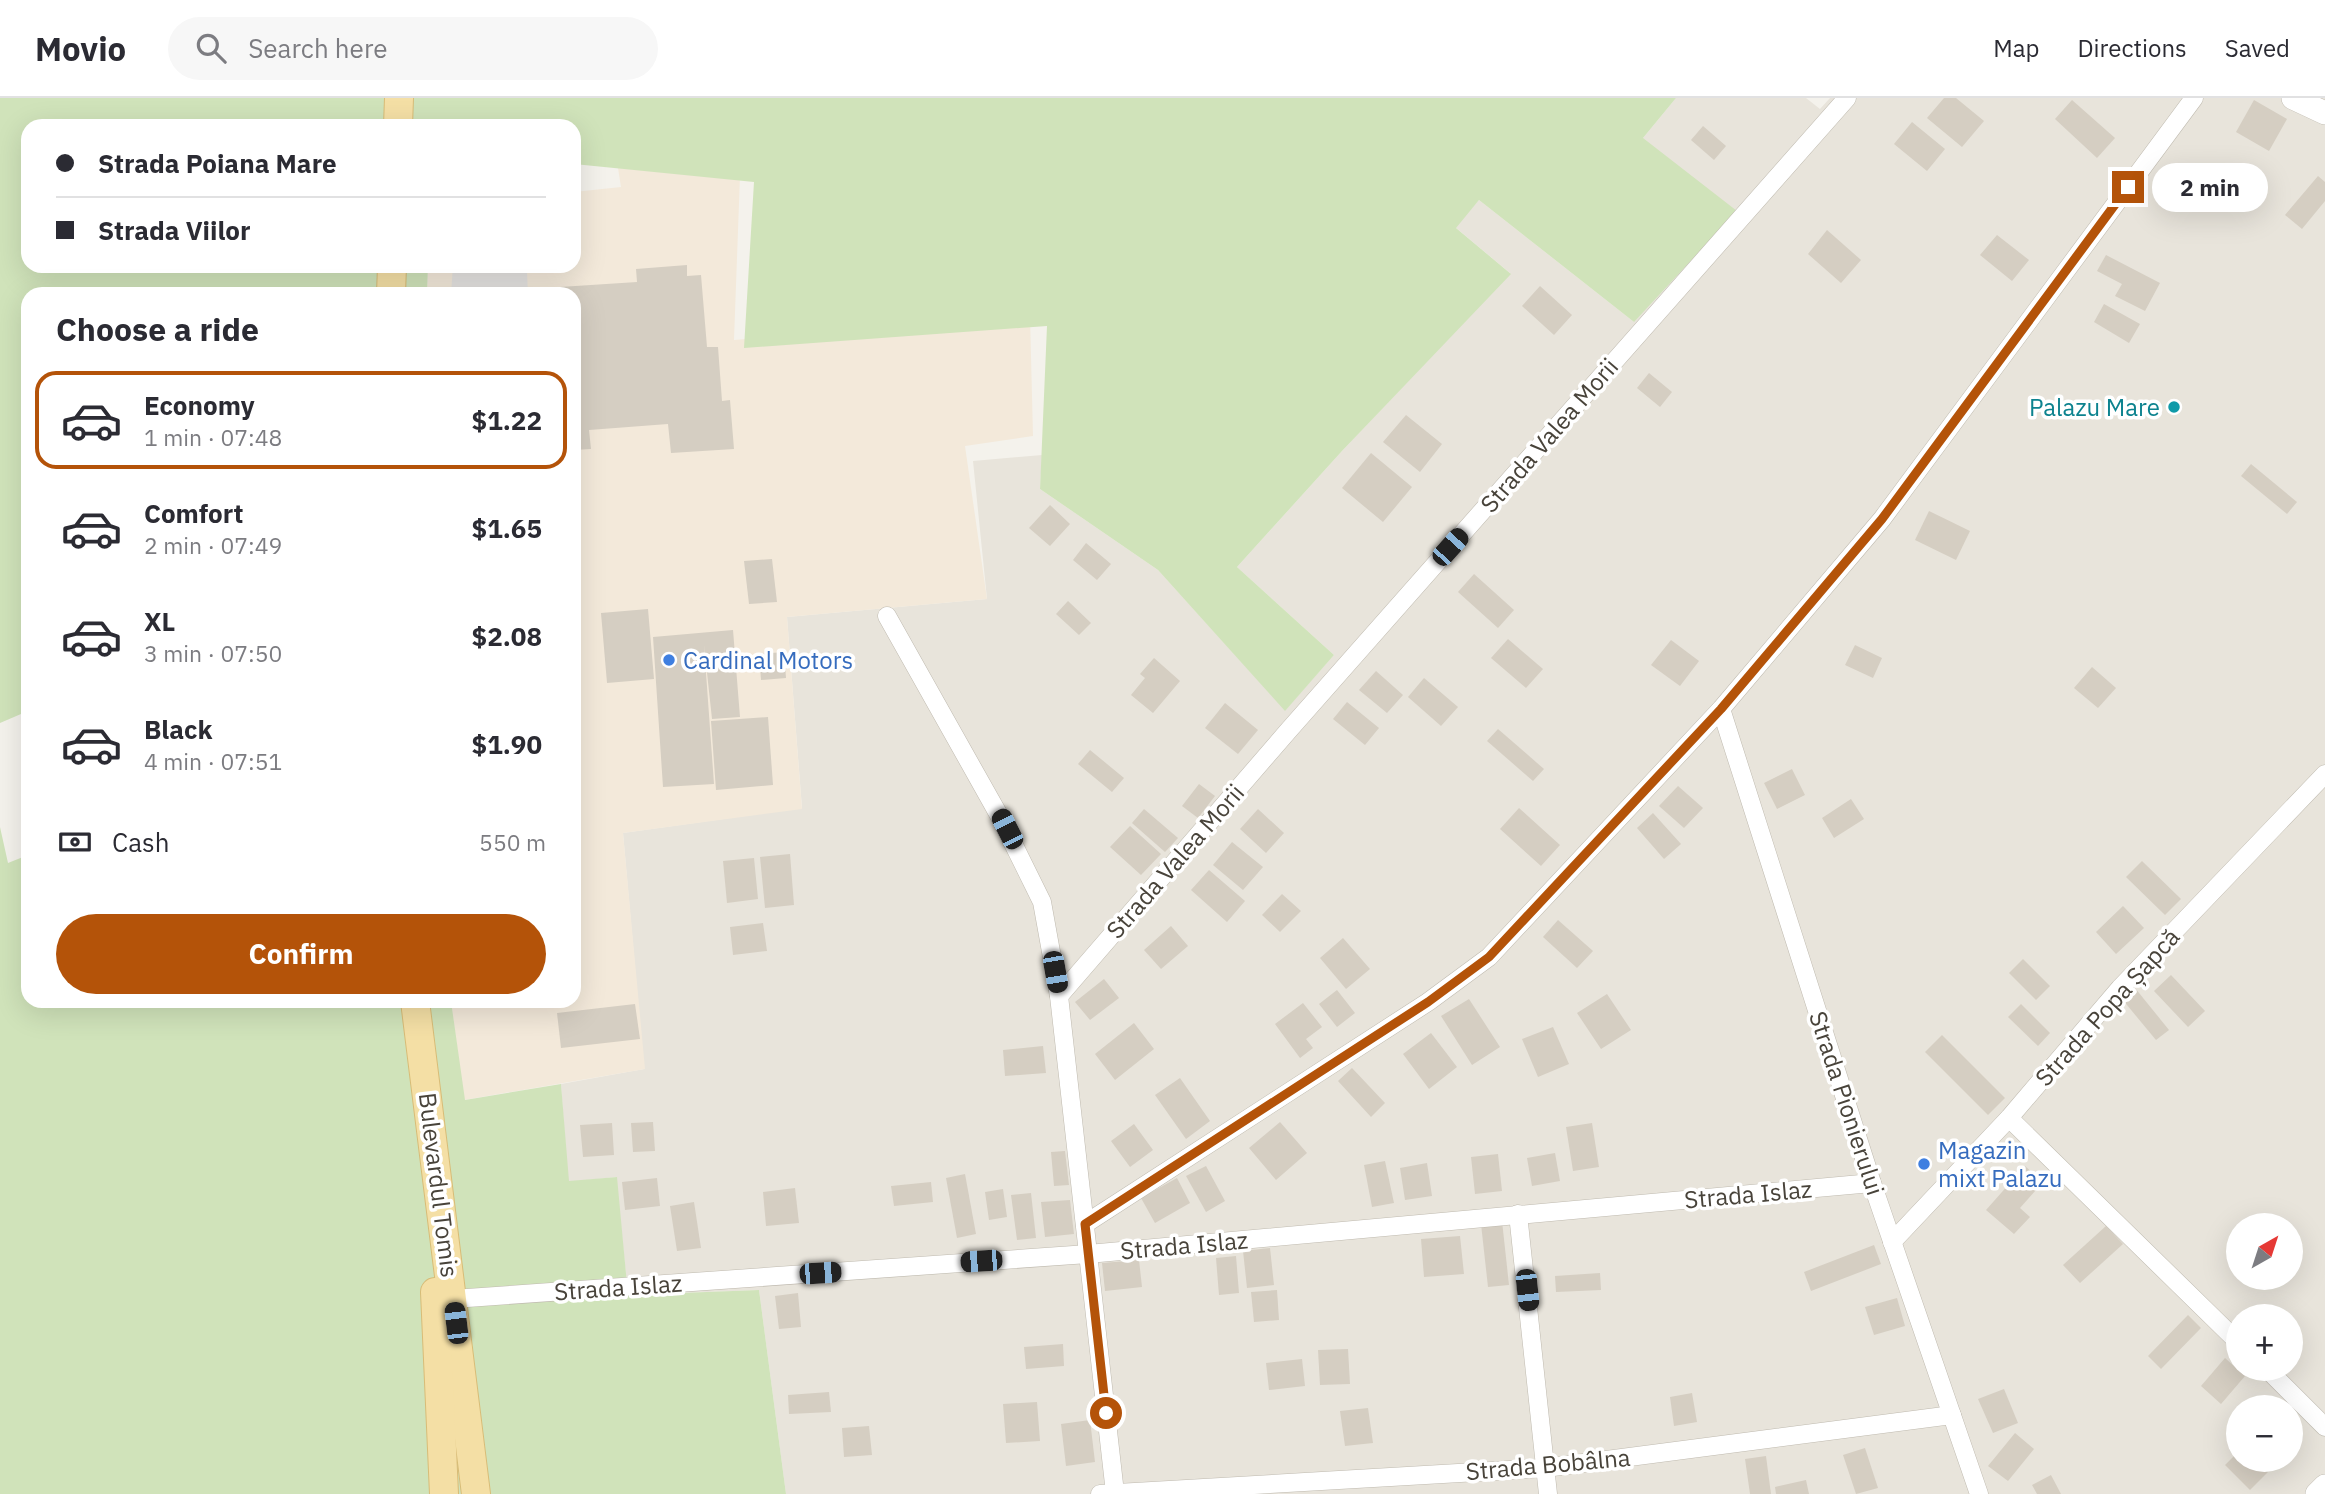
<!DOCTYPE html>
<meta charset="utf-8">
<style>
:root{--surface:#fff;--page:#f7f7f7;--text:#2b2b33;--muted:#7c7c81;--line:#e1e1e2;--accent:#b45309}
body{margin:0;font-family:"IBM Plex Sans",sans-serif;background:var(--page);color:var(--text);height:100vh;display:flex;flex-direction:column;font-size:26px;white-space:nowrap}
*{box-sizing:border-box;margin:0}
p{font-size:23px;color:var(--muted)}
.icon{flex:none;width:38px;height:38px;fill:none;stroke:currentColor;stroke-width:2;stroke-linecap:round;stroke-linejoin:round}
.map{position:relative;flex:1;overflow:hidden}
.drawer{position:absolute;left:21px;top:189px;width:560px;height:721px;display:flex;flex-direction:column;background:var(--surface);border-radius:21px;box-shadow:0 7px 28px #0002}
.drawer>*{flex:none}
.banner{position:absolute;left:21px;top:21px;width:560px;height:154px;border-radius:21px;box-shadow:0 7px 28px #0002;display:grid;align-content:center;height:154px;padding:0 35px;background:var(--surface)}
.needle{width:46px;rotate:39deg}
.buttons{position:absolute;left:2226px;top:1115px;display:grid;gap:14px}
.buttons a{display:grid;place-items:center;width:77px;height:77px;border-radius:50%;background:var(--surface);box-shadow:0 7px 28px #0002;font-size:35px}
.end{position:absolute;width:32px;height:32px;margin:-16px;border:9px solid #b45309;background:#fff;box-shadow:0 0 0 4px #fff}
.from{border-radius:50%}
.bubble{position:absolute;height:49px;border-radius:24px;background:var(--surface);box-shadow:0 7px 28px #0002;font-size:23px;font-weight:700;line-height:49px;text-align:center}
.car{position:absolute;width:21px;height:42px;margin:-21px -10px;border-radius:9px;box-shadow:0 0 5px 2px #0007;background:linear-gradient(#222 24%,#8ab4d8 0 40%,#222 0 76%,#8ab4d8 0 86%,#222 0)}
.banner b{display:flex;align-items:center;gap:24px;height:66px;font-size:26px}
.banner b+b{border-top:2px solid var(--line)}
.banner i{width:18px;height:18px;background:var(--text)}
ul{padding:0;list-style:none}
li{display:flex;align-items:center;gap:21px;height:98px;margin:0 14px 10px;padding:0 21px;border:4px solid transparent;border-radius:21px}
li div{flex:1}
li b{display:block;font-size:26px}
li em{font-style:normal;font-weight:700}
li.on{border-color:var(--accent)}
li>.icon{width:63px;height:63px;stroke-width:1.5}
h2{padding:0 35px;font-size:32px;line-height:84px}
.pay{display:flex;align-items:center;gap:18px;height:77px;padding:0 35px;font-size:26px}
.pay p{margin-inline-start:auto}
.primary-button{display:flex;gap:14px;margin-top:auto;padding:14px 35px}
.primary-button a{flex:1;height:80px;border-radius:42px;background:var(--accent);color:#fff;font-size:28px;font-weight:700;line-height:80px;text-align:center}
header{display:flex;align-items:center;gap:42px;box-sizing:border-box;height:98px;padding:0 35px;background:var(--surface);border-bottom:2px solid var(--line)}
header strong{font-size:33px}
nav{display:flex;gap:38px;margin-inline-start:auto;font-size:24px}
.search{width:490px;height:63px;background:var(--page);display:flex;align-items:center;gap:18px;box-sizing:border-box;padding:0 24px;border-radius:38px;color:var(--muted);font-size:26px}
.map>svg:first-child{display:block}
.residential{fill:#e8e4db;fill-rule:evenodd}
.commercial{fill:#f3e9da}
.green{fill:#d0e3ba}
.parking{fill:#e4e2e0}
.building{fill:#d5cec2}
.lines{fill:none;stroke-linecap:round;stroke-linejoin:round}
.minor-casing{stroke:#bfbaaf;stroke-width:19}
.tertiary-casing{stroke:#bfbaaf;stroke-width:24}
.primary-casing{stroke:#d8bc77;stroke-width:30}
.minor{stroke:#fff;stroke-width:18}
.tertiary{stroke:#fff;stroke-width:23}
.primary{stroke:#f4dfa5;stroke-width:28}
.route{stroke:#b45309;stroke-width:9}
.culture-dot{fill:#0f9aa8;stroke:#fff;stroke-width:2.5}
.shop-dot{fill:#3f7fe0;stroke:#fff;stroke-width:2.5}
.labels{text-anchor:middle;dominant-baseline:central;stroke-width:7;stroke-linejoin:round;paint-order:stroke}
.culture-label{font-size:24px;fill:#0d838f;stroke:#fff;text-anchor:end}
.street-label{font-size:24px;fill:#48433a;stroke:#fff}
.shop-label{font-size:24px;fill:#366cbe;stroke:#fff;text-anchor:start}
</style>
<header>
<strong>Movio</strong>
<div class="search"><svg class="icon" aria-label="search" viewBox="0 0 24 24"><circle cx="10" cy="10" r="6"/><path d="M15 15l6 6"/></svg>Search here</div>
<nav><a>Map</a><a>Directions</a><a>Saved</a></nav>
</header>
<div class="map">
<svg width="2325" height="1396" viewBox="0 0 2325 1396">
<rect width="100%" height="100%" fill="#f4f2ec"/>
<path class="residential" d="M1676,0H1806L1820,11L1830,0H2325V1396H786L759,1192L628,1197L616,1079L568,1084L561,986L644,971L623,735L802,710L787,519L987,501L973,363L1042,357L1040,391L1158,472L1285,612L1334,557L1237,469L1342,353L1510,175L1455,129L1479,102L1634,224L1643,40ZM2238,1127H2291V1180H2238ZM2238,1218H2291V1270H2238ZM2238,1309H2291V1362H2238Z"/>
<polygon class="commercial" points="618,70 740,78 734,242 1030,218 1033,338 965,348 987,501 787,519 802,711 623,735 645,971 464,1002 451,903 574,903 574,196 427,196 428,168 574,168 574,94 621,89"/>
<g class="green">
<polygon points="0,0 1676,0 1643,40 1737,113 1634,224 1479,102 1456,130 1511,176 1342,353 1237,469 1334,557 1285,613 1158,472 1040,391 1047,228 744,250 754,84 574,66 574,28 28,28 28,168 428,168 427,196 28,196 28,613 0,625"/>
<polygon points="0,729 8,765 28,757 28,903 451,903 465,1002 561,986 569,1083 617,1079 628,1197 759,1192 786,1396 0,1396"/>
</g>
<polygon class="parking" points="453,168 558,168 527,173 528,196 451,196"/>
<g class="building">
<polygon points="1944,0 1956,0 1984,23 1962,49 1927,20"/>
<polygon points="2072,2 2115,40 2097,60 2055,21"/>
<polygon points="2254,2 2287,21 2269,53 2236,34"/>
<polygon points="1912,24 1945,51 1927,73 1894,46"/>
<polygon points="1703,28 1726,48 1714,62 1691,42"/>
<polygon points="2318,78 2325,84 2325,103 2302,131 2285,117"/>
<polygon points="1827,132 1861,162 1841,185 1808,156"/>
<polygon points="1997,137 2029,162 2012,183 1980,157"/>
<polygon points="2106,157 2160,185 2145,213 2115,198 2122,186 2097,173"/>
<polygon points="687,167 687,178 701,177 707,249 718,249 722,303 730,302 734,351 671,355 668,326 589,332 591,351 574,352 574,196 561,196 560,189 637,184 636,171"/>
<polygon points="1540,188 1572,217 1554,237 1522,208"/>
<polygon points="2104,206 2140,226 2129,245 2094,224"/>
<polygon points="1649,275 1672,294 1660,309 1637,290"/>
<polygon points="1406,317 1442,346 1420,374 1383,344"/>
<polygon points="1371,355 1412,389 1383,424 1342,390"/>
<polygon points="2251,366 2297,404 2287,416 2241,378"/>
<polygon points="1050,407 1070,426 1050,448 1029,430"/>
<polygon points="1929,413 1970,433 1956,462 1915,442"/>
<polygon points="1086,445 1111,466 1097,482 1073,462"/>
<polygon points="772,461 777,504 749,506 744,463"/>
<polygon points="1474,476 1514,512 1498,530 1458,494"/>
<polygon points="1068,503 1091,525 1079,537 1056,516"/>
<polygon points="648,511 654,581 607,585 601,515"/>
<polygon points="733,532 740,619 712,621 704,547 714,686 663,689 653,539"/>
<polygon points="1508,541 1543,571 1526,590 1491,560"/>
<polygon points="1671,542 1699,563 1680,588 1651,567"/>
<polygon points="1855,547 1882,560 1873,580 1845,567"/>
<polygon points="784,554 786,580 761,582 759,556"/>
<polygon points="1154,560 1180,583 1153,615 1131,597 1145,580 1140,576"/>
<polygon points="2092,569 2116,590 2098,610 2074,590"/>
<polygon points="1376,573 1403,597 1387,615 1359,592"/>
<polygon points="1424,580 1458,609 1441,628 1408,599"/>
<polygon points="1347,604 1379,630 1365,647 1333,621"/>
<polygon points="1225,605 1258,632 1238,656 1205,630"/>
<polygon points="768,619 773,687 716,692 711,623"/>
<polygon points="1498,631 1544,671 1533,683 1487,643"/>
<polygon points="1090,652 1124,680 1112,694 1078,666"/>
<polygon points="1792,671 1805,697 1777,711 1764,685"/>
<polygon points="1199,686 1215,698 1198,720 1182,708"/>
<polygon points="1678,688 1703,710 1684,730 1659,708"/>
<polygon points="1851,701 1864,721 1834,740 1822,720"/>
<polygon points="1519,710 1560,747 1541,768 1500,731"/>
<polygon points="1144,711 1178,740 1165,754 1132,725"/>
<polygon points="1258,711 1284,735 1266,755 1240,731"/>
<polygon points="1653,715 1681,746 1664,761 1637,730"/>
<polygon points="1130,728 1161,756 1141,777 1110,749"/>
<polygon points="1232,744 1263,769 1243,792 1213,767"/>
<polygon points="790,756 794,807 765,810 760,759"/>
<polygon points="754,760 758,801 727,805 723,763"/>
<polygon points="2142,763 2181,801 2165,817 2126,779"/>
<polygon points="1209,772 1245,803 1227,824 1191,792"/>
<polygon points="1282,796 1301,813 1280,834 1262,817"/>
<polygon points="2123,808 2144,830 2116,856 2096,834"/>
<polygon points="1558,822 1593,853 1577,870 1543,839"/>
<polygon points="763,825 767,853 733,857 730,829"/>
<polygon points="1171,828 1188,848 1161,871 1144,852"/>
<polygon points="1343,840 1370,871 1346,891 1320,860"/>
<polygon points="2023,861 2050,888 2036,902 2009,875"/>
<polygon points="2171,877 2205,913 2188,929 2154,893"/>
<polygon points="1104,881 1119,900 1090,922 1075,904"/>
<polygon points="2135,890 2169,932 2156,942 2122,901"/>
<polygon points="1337,892 1355,915 1337,929 1319,906"/>
<polygon points="1607,896 1631,932 1601,951 1577,915"/>
<polygon points="1469,901 1500,949 1472,967 1441,918"/>
<polygon points="1303,905 1322,929 1306,941 1313,950 1300,960 1275,926"/>
<polygon points="635,906 640,941 561,950 557,915"/>
<polygon points="2021,906 2050,935 2038,948 2008,919"/>
<polygon points="1134,925 1154,951 1115,982 1095,956"/>
<polygon points="1553,929 1569,966 1538,979 1522,941"/>
<polygon points="1431,935 1457,969 1429,991 1403,956"/>
<polygon points="1942,937 2005,1000 1988,1017 1925,954"/>
<polygon points="1043,948 1046,975 1005,978 1003,952"/>
<polygon points="1352,970 1385,1005 1371,1019 1338,983"/>
<polygon points="1180,980 1210,1023 1186,1041 1155,997"/>
<polygon points="653,1024 655,1053 633,1054 631,1025"/>
<polygon points="1280,1024 1307,1055 1276,1082 1249,1050"/>
<polygon points="612,1025 614,1057 583,1059 580,1027"/>
<polygon points="1592,1025 1599,1069 1573,1073 1566,1029"/>
<polygon points="1134,1026 1153,1052 1130,1069 1111,1043"/>
<polygon points="1065,1053 1069,1087 1054,1088 1051,1054"/>
<polygon points="1555,1055 1560,1083 1532,1088 1527,1060"/>
<polygon points="1498,1056 1502,1093 1475,1096 1471,1059"/>
<polygon points="1385,1063 1394,1105 1372,1109 1364,1067"/>
<polygon points="1427,1065 1432,1098 1405,1102 1400,1070"/>
<polygon points="1206,1068 1225,1103 1206,1114 1186,1078"/>
<polygon points="2025,1068 2043,1084 2020,1110 2030,1119 2014,1136 1986,1112"/>
<polygon points="965,1076 976,1136 957,1140 946,1080"/>
<polygon points="657,1080 660,1108 625,1112 622,1084"/>
<polygon points="1177,1080 1190,1105 1155,1125 1141,1100"/>
<polygon points="931,1084 933,1104 894,1108 891,1088"/>
<polygon points="795,1090 799,1125 766,1128 763,1094"/>
<polygon points="1003,1091 1007,1119 989,1122 985,1094"/>
<polygon points="1031,1095 1036,1140 1017,1142 1011,1097"/>
<polygon points="1070,1102 1074,1136 1045,1139 1041,1104"/>
<polygon points="694,1104 701,1150 677,1153 670,1108"/>
<polygon points="1502,1123 1509,1187 1488,1189 1481,1126"/>
<polygon points="2106,1128 2123,1146 2080,1185 2063,1167"/>
<polygon points="1460,1138 1464,1176 1424,1179 1421,1141"/>
<polygon points="1874,1147 1881,1166 1811,1193 1804,1174"/>
<polygon points="1270,1150 1274,1187 1247,1190 1243,1153"/>
<polygon points="1236,1158 1239,1195 1219,1197 1216,1160"/>
<polygon points="1139,1162 1142,1189 1105,1193 1102,1165"/>
<polygon points="1600,1175 1601,1192 1556,1194 1555,1178"/>
<polygon points="1277,1192 1279,1222 1254,1224 1251,1194"/>
<polygon points="798,1195 801,1229 779,1231 775,1198"/>
<polygon points="1897,1200 1905,1228 1874,1237 1865,1209"/>
<polygon points="2188,1217 2201,1230 2161,1271 2148,1258"/>
<polygon points="1063,1246 1064,1268 1026,1271 1024,1249"/>
<polygon points="1348,1251 1350,1286 1320,1287 1318,1252"/>
<polygon points="2225,1260 2245,1278 2221,1306 2201,1288"/>
<polygon points="1302,1261 1305,1288 1269,1292 1266,1265"/>
<polygon points="2004,1291 2018,1325 1993,1335 1978,1301"/>
<polygon points="829,1294 831,1314 789,1316 788,1297"/>
<polygon points="1692,1295 1697,1324 1674,1328 1670,1299"/>
<polygon points="1037,1304 1040,1343 1006,1345 1003,1306"/>
<polygon points="1368,1310 1373,1345 1345,1348 1340,1313"/>
<polygon points="1090,1322 1095,1364 1066,1368 1061,1326"/>
<polygon points="869,1328 872,1357 844,1359 842,1330"/>
<polygon points="2015,1335 2034,1351 2008,1383 1988,1368"/>
<polygon points="1865,1350 1878,1390 1856,1396 1843,1357"/>
<polygon points="2238,1354 2238,1362 2255,1362 2268,1374 2250,1392 2225,1367"/>
<polygon points="1766,1358 1771,1396 1750,1396 1745,1361"/>
<polygon points="2051,1377 2061,1396 2037,1396 2032,1387"/>
<polygon points="1806,1382 1809,1396 1776,1396 1775,1389"/>
</g>
<g class="lines">
<g class="minor-casing">
<g id="minor">
<polyline points="887,518 1000,719 1042,804 1059,898 1115,1395"/>
<polyline points="1721,611 1872,1085 1979,1396"/>
<polyline points="1059,898 1288,633 1847,0"/>
<polyline points="2009,1020 2238,1244"/>
<polyline points="1518,1116 1548,1396"/>
<polyline points="1085,1126 1428,904 1489,859 1721,611 1882,421 2194,0"/>
<polyline points="1892,1144 2009,1020 2120,890 2325,676"/>
<polyline points="453,1201 1088,1156 1872,1085"/>
<polyline points="2266,1270 2325,1329"/>
<polyline points="1100,1396 1545,1370 1952,1317"/>
</g>
</g>
<g class="tertiary-casing">
<g id="tertiary">
<polyline points="2293,0 2325,15"/>
<polyline points="2317,1396 2325,1388"/>
</g>
</g>
<g class="primary-casing">
<g id="primary">
<polyline points="398,28 399,0"/>
<polyline points="391,196 392,168"/>
<polyline points="415,903 476,1396"/>
<polyline points="435,1194 444,1396"/>
</g>
</g>
<use href="#minor" class="minor"/>
<use href="#tertiary" class="tertiary"/>
<use href="#primary" class="primary"/>
</g>
<g class="lines">
<polyline class="route" points="1106,1315 1085,1126 1428,904 1489,859 1721,611 1882,421 2128,89"/>
</g>
<circle class="culture-dot" cx="2174" cy="309" r="7"/>
<g class="shop-dot">
<circle cx="669" cy="562" r="7"/>
<circle cx="1924" cy="1066" r="7"/>
</g>
<g class="labels">
<g class="culture-label">
<text x="2160" y="309">Palazu Mare</text>
</g>
<g class="street-label">
<text transform="translate(1549 337) rotate(-49)">Strada Valea Morii</text>
<text transform="translate(1175 763) rotate(-49)">Strada Valea Morii</text>
<text transform="translate(2107 909) rotate(-48)">Strada Popa Șapcă</text>
<text transform="translate(1847 1005) rotate(72)">Strada Pionierului</text>
<text transform="translate(439 1087) rotate(83)">Bulevardul Tomis</text>
<text transform="translate(1748 1096) rotate(-5)">Strada Islaz</text>
<text transform="translate(1184 1147) rotate(-5)">Strada Islaz</text>
<text transform="translate(618 1189) rotate(-4)">Strada Islaz</text>
<text transform="translate(1548 1366) rotate(-5)">Strada Bobâlna</text>
</g>
<g class="shop-label">
<text x="683" y="562">Cardinal Motors</text>
<text x="1938" y="1052">Magazin<tspan x="1938" dy="28">mixt Palazu</tspan></text>
</g>
</g>
</svg>
<div class="buttons">
<a><svg class="needle" viewBox="-14 -14 28 28"><path d="M0-13l5 13h-10z" fill="#e53935"/><path d="M0 13l5-13h-10z" fill="#7c7c81"/></svg></a>
<a>+</a>
<a>−</a>
</div>
<i class="end from" style="left:1106px;top:1315px"></i>
<i class="end" style="left:2128px;top:89px"></i>
<div class="bubble" style="left:2152px;top:65px;width:116px">2 min</div>
<i class="car" style="left:1450px;top:449px;rotate:42deg"></i>
<i class="car" style="left:1007px;top:731px;rotate:333deg"></i>
<i class="car" style="left:1055px;top:874px;rotate:170deg"></i>
<i class="car" style="left:981px;top:1163px;rotate:266deg"></i>
<i class="car" style="left:820px;top:1175px;rotate:86deg"></i>
<i class="car" style="left:1527px;top:1192px;rotate:174deg"></i>
<i class="car" style="left:456px;top:1225px;rotate:353deg"></i>
<div class="banner">
<b><i class="from"></i>Strada Poiana Mare</b>
<b><i></i>Strada Viilor</b>
</div>
<section class="drawer">
<h2>Choose a ride</h2>
<ul>
<li class="on"><svg class="icon" aria-label="car" viewBox="0 0 24 24"><path d="M5 17H2v-5l4-1 3-4h7l3 4 3 1v5h-3M9 17h6M6 11h13"/><circle cx="7" cy="17" r="2"/><circle cx="17" cy="17" r="2"/></svg><div><b>Economy</b><p>1 min · 07:48</p></div><em>$1.22</em></li>
<li><svg class="icon" aria-label="car" viewBox="0 0 24 24"><path d="M5 17H2v-5l4-1 3-4h7l3 4 3 1v5h-3M9 17h6M6 11h13"/><circle cx="7" cy="17" r="2"/><circle cx="17" cy="17" r="2"/></svg><div><b>Comfort</b><p>2 min · 07:49</p></div><em>$1.65</em></li>
<li><svg class="icon" aria-label="car" viewBox="0 0 24 24"><path d="M5 17H2v-5l4-1 3-4h7l3 4 3 1v5h-3M9 17h6M6 11h13"/><circle cx="7" cy="17" r="2"/><circle cx="17" cy="17" r="2"/></svg><div><b>XL</b><p>3 min · 07:50</p></div><em>$2.08</em></li>
<li><svg class="icon" aria-label="car" viewBox="0 0 24 24"><path d="M5 17H2v-5l4-1 3-4h7l3 4 3 1v5h-3M9 17h6M6 11h13"/><circle cx="7" cy="17" r="2"/><circle cx="17" cy="17" r="2"/></svg><div><b>Black</b><p>4 min · 07:51</p></div><em>$1.90</em></li>
</ul>
<div class="pay"><svg class="icon" aria-label="cash" viewBox="0 0 24 24"><path d="M3 7h18v10H3z"/><circle cx="12" cy="12" r="2"/></svg>Cash<p>550 m</p></div>
<div class="primary-button"><a>Confirm</a></div>
</section>
</div>
